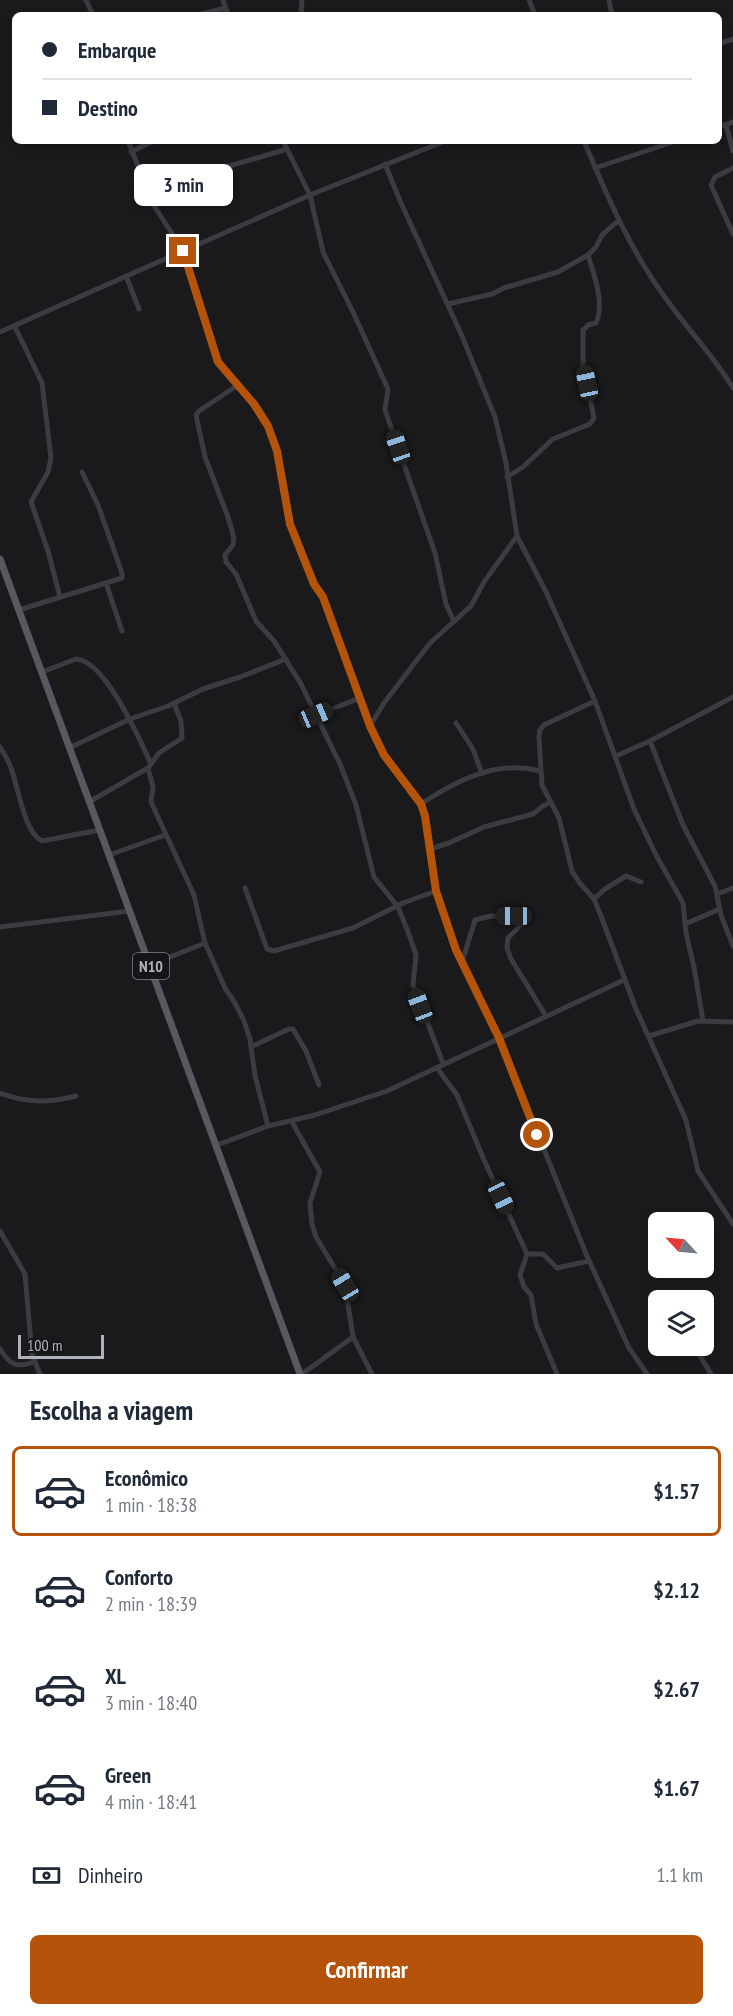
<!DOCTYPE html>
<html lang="pt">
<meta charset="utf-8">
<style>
:root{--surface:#fff;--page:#f2f2f3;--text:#1f2937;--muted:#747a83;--line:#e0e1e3;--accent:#b45309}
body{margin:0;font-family:"PT Sans Narrow",sans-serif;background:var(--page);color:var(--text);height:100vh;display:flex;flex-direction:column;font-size:22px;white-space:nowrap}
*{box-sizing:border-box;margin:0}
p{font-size:20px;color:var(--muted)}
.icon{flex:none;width:33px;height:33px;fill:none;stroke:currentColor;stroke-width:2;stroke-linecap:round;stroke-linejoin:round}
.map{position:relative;height:1374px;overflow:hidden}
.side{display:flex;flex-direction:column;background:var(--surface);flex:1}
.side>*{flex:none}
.top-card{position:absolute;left:12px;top:12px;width:710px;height:132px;border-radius:9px;box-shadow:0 3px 9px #0003;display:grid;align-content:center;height:132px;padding:0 30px;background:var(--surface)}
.needle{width:39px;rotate:296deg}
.fabs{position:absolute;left:648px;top:1212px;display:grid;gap:12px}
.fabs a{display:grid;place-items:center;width:66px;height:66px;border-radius:9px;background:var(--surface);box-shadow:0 3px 9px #0003;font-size:30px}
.scale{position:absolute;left:18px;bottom:15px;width:86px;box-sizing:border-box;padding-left:6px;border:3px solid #adb2bc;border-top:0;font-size:16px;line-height:21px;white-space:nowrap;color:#adb2bc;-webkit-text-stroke:4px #151517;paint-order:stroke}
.end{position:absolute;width:27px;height:27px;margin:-14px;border:8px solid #b45309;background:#fff;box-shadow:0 0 0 3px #fff}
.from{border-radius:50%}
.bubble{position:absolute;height:42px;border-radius:9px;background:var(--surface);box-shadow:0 3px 9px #0003;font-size:20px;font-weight:700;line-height:42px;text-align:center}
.car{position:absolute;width:18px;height:36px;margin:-18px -9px;border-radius:8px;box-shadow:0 0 4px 2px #0007;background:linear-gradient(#222 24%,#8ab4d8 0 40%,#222 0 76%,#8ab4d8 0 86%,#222 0)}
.top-card b{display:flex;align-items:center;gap:21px;height:57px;font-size:22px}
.top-card b+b{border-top:2px solid var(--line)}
.top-card i{width:15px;height:15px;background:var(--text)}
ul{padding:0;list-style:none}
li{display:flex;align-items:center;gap:18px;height:90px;margin:0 12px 9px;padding:0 18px;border:3px solid transparent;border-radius:9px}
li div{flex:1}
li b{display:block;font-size:22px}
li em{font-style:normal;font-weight:700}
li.on{border-color:var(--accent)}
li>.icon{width:54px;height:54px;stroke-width:1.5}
h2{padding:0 30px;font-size:27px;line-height:72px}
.pay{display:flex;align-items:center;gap:15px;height:66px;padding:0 30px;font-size:22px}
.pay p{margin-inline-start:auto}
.cta{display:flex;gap:12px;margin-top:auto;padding:12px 30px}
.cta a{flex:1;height:69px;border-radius:9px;background:var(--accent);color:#fff;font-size:24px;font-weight:700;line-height:69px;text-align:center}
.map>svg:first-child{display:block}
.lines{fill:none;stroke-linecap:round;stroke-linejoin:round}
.minor{stroke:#3b3c41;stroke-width:5}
.major{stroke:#575960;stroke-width:7}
.route{stroke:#b45309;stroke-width:8}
.labels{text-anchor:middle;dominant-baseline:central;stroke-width:4.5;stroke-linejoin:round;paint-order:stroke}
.shield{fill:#151517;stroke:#7f838a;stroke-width:1.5}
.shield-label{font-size:16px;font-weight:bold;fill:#adb2bc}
</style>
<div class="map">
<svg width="733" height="1374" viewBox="0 0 733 1374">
<rect width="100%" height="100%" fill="#1a1a1c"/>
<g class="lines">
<g class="minor">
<polyline points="86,0 93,15"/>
<polyline points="223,0 228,15"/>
<polyline points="529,0 535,15"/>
<polyline points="609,0 612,15"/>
<polyline points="198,15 225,8"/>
<polyline points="301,15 302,0"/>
<polyline points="718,44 733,39"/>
<polyline points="726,125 733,151"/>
<polyline points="718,127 733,122"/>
<polyline points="128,141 153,204 183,251 218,362 254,404 268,426 277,451 290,524 302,557 314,584 323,597 370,726 384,755 421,804 425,816 436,891 456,950 499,1038 587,1256 629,1348 647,1374"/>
<polyline points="283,141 310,195 323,252 353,312 388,389 385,410 435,553 446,604 454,622"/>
<path d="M584,141C607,196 631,252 667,300C688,330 714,356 733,388"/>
<polyline points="131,152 153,141"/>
<polyline points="385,164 401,203 462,336 495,417 506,463 517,536 546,592 595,701 544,725 540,730 539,737 542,785 559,818 572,871 579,882 594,899 601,916 636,1009 686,1120 698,1171 733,1224"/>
<polyline points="595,168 676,141"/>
<polyline points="733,168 715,177 711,185 733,234"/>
<polyline points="149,195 213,171 287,149"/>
<polyline points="126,276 139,309"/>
<polyline points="448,304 492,294 504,288 558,272 588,255 596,247 602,235 619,220"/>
<polyline points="15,327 42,383 51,458 48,472 31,502 48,551 60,597"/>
<polyline points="0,332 310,195 445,141"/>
<polyline points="238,385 199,411 196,415 205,457 228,517 234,538 233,545 225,555 226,562 236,574 256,621 274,641 301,684 340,764 356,805 374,877 398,907 410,937 416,955 413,985 443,1063"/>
<path d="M507,477L523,467L553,439L590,424L594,418L583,365V330L588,325L596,323C605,303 594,275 588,255"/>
<polyline points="106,583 122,631"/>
<polyline points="19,610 122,578 122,573 98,505 82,472"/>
<path d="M42,672L76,659C105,660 140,740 151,764"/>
<polyline points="595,701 634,809 656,855 683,903 686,933 694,967 703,1021"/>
<polyline points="316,715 360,698"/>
<polyline points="456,723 473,749 482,774"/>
<polyline points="370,726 384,703 430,643 471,606 484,582 517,536"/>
<polyline points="650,741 683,825 715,886 721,915 733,946"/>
<path d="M0,747C4,754 9,761 11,768C18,786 24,833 42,841L100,830"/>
<polyline points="69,748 130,719 168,706 203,689 240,677 286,659"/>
<polyline points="616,756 650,741 733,697"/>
<polyline points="148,768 153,787 151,802 194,895 205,943 150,965"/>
<polyline points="89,802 148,768 159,753 182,738 181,721 174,703"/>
<path d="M421,804C456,781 497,759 540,771"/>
<polyline points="430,849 449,843 484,827 533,814 543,806 551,802"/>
<polyline points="109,855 165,835"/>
<polyline points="245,888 267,949 274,951 353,928 403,903 436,891"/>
<polyline points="717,894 733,888"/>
<polyline points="594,899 605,889 626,876 641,882"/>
<polyline points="685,924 720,909"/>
<polyline points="0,927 130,911"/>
<polyline points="205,943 225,988 235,1003 244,1021 250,1039 255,1076 268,1126"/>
<polyline points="462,962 475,920 491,916 516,917 521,925 508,938 507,948 511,959 546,1016"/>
<polyline points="649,1036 698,1021 733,1022"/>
<polyline points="251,1047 289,1029 293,1029 306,1051 319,1085"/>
<polyline points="437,1068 457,1095 484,1160 527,1254 520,1275 524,1287 531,1295 536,1324 557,1374"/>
<path d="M0,1093C27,1103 48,1103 76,1096"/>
<polyline points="292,1122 320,1172 310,1203 312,1224 316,1237 345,1285 353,1337 372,1374"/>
<polyline points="217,1145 268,1126 315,1115 387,1091 624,980"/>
<polyline points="0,1231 25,1274 32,1355 40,1374"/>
<polyline points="527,1254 543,1254 557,1268 589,1261"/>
<polyline points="694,1346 711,1374"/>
<path d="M0,1349C10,1365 16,1368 34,1362"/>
<polyline points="302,1374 353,1337"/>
</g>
<polyline class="major" points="0,559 300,1374"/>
</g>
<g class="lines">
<polyline class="route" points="183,251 218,362 254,404 268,426 277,451 290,524 314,584 323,597 370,726 384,755 421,804 425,816 436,891 456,950 499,1038 537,1135"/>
</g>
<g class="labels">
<rect class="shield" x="133" y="953" width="36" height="26" rx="4.5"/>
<g class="shield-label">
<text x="151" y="966">N10</text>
</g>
</g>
</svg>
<div class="fabs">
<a><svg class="needle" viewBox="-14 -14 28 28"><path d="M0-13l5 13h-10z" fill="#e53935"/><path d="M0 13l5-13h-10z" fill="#747a83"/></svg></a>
<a><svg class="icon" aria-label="layers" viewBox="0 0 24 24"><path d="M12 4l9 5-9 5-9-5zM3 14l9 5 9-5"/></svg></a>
</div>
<div class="scale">100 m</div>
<i class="end from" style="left:537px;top:1135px"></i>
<i class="end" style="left:183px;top:251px"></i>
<div class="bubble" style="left:134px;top:164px;width:99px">3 min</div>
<i class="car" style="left:587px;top:383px;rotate:348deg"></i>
<i class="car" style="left:398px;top:447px;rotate:341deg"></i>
<i class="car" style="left:316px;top:715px;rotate:67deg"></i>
<i class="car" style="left:514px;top:916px;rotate:270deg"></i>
<i class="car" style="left:420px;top:1006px;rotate:339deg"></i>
<i class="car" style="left:501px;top:1197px;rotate:155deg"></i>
<i class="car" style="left:345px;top:1285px;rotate:329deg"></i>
<div class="top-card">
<b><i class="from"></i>Embarque</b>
<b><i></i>Destino</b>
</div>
</div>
<section class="side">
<h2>Escolha a viagem</h2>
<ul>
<li class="on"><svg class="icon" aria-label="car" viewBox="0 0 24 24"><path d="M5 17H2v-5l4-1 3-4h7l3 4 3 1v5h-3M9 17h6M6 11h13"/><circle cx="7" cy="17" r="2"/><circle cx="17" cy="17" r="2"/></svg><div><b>Econômico</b><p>1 min · 18:38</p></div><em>$1.57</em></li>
<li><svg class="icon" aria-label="car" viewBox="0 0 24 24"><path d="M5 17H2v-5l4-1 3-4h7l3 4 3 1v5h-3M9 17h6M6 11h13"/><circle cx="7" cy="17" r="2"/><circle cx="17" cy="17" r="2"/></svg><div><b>Conforto</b><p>2 min · 18:39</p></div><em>$2.12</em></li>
<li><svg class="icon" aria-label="car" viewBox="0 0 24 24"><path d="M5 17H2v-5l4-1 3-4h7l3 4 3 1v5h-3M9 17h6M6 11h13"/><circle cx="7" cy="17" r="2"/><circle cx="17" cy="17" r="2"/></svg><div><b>XL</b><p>3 min · 18:40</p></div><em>$2.67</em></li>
<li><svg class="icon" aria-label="car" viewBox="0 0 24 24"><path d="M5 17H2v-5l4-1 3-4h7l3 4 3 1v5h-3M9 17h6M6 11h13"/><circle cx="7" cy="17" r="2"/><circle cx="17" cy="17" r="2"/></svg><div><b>Green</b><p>4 min · 18:41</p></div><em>$1.67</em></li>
</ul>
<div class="pay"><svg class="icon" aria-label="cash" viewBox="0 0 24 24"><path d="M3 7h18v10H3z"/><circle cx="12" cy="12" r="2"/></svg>Dinheiro<p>1.1 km</p></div>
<div class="cta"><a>Confirmar</a></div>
</section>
